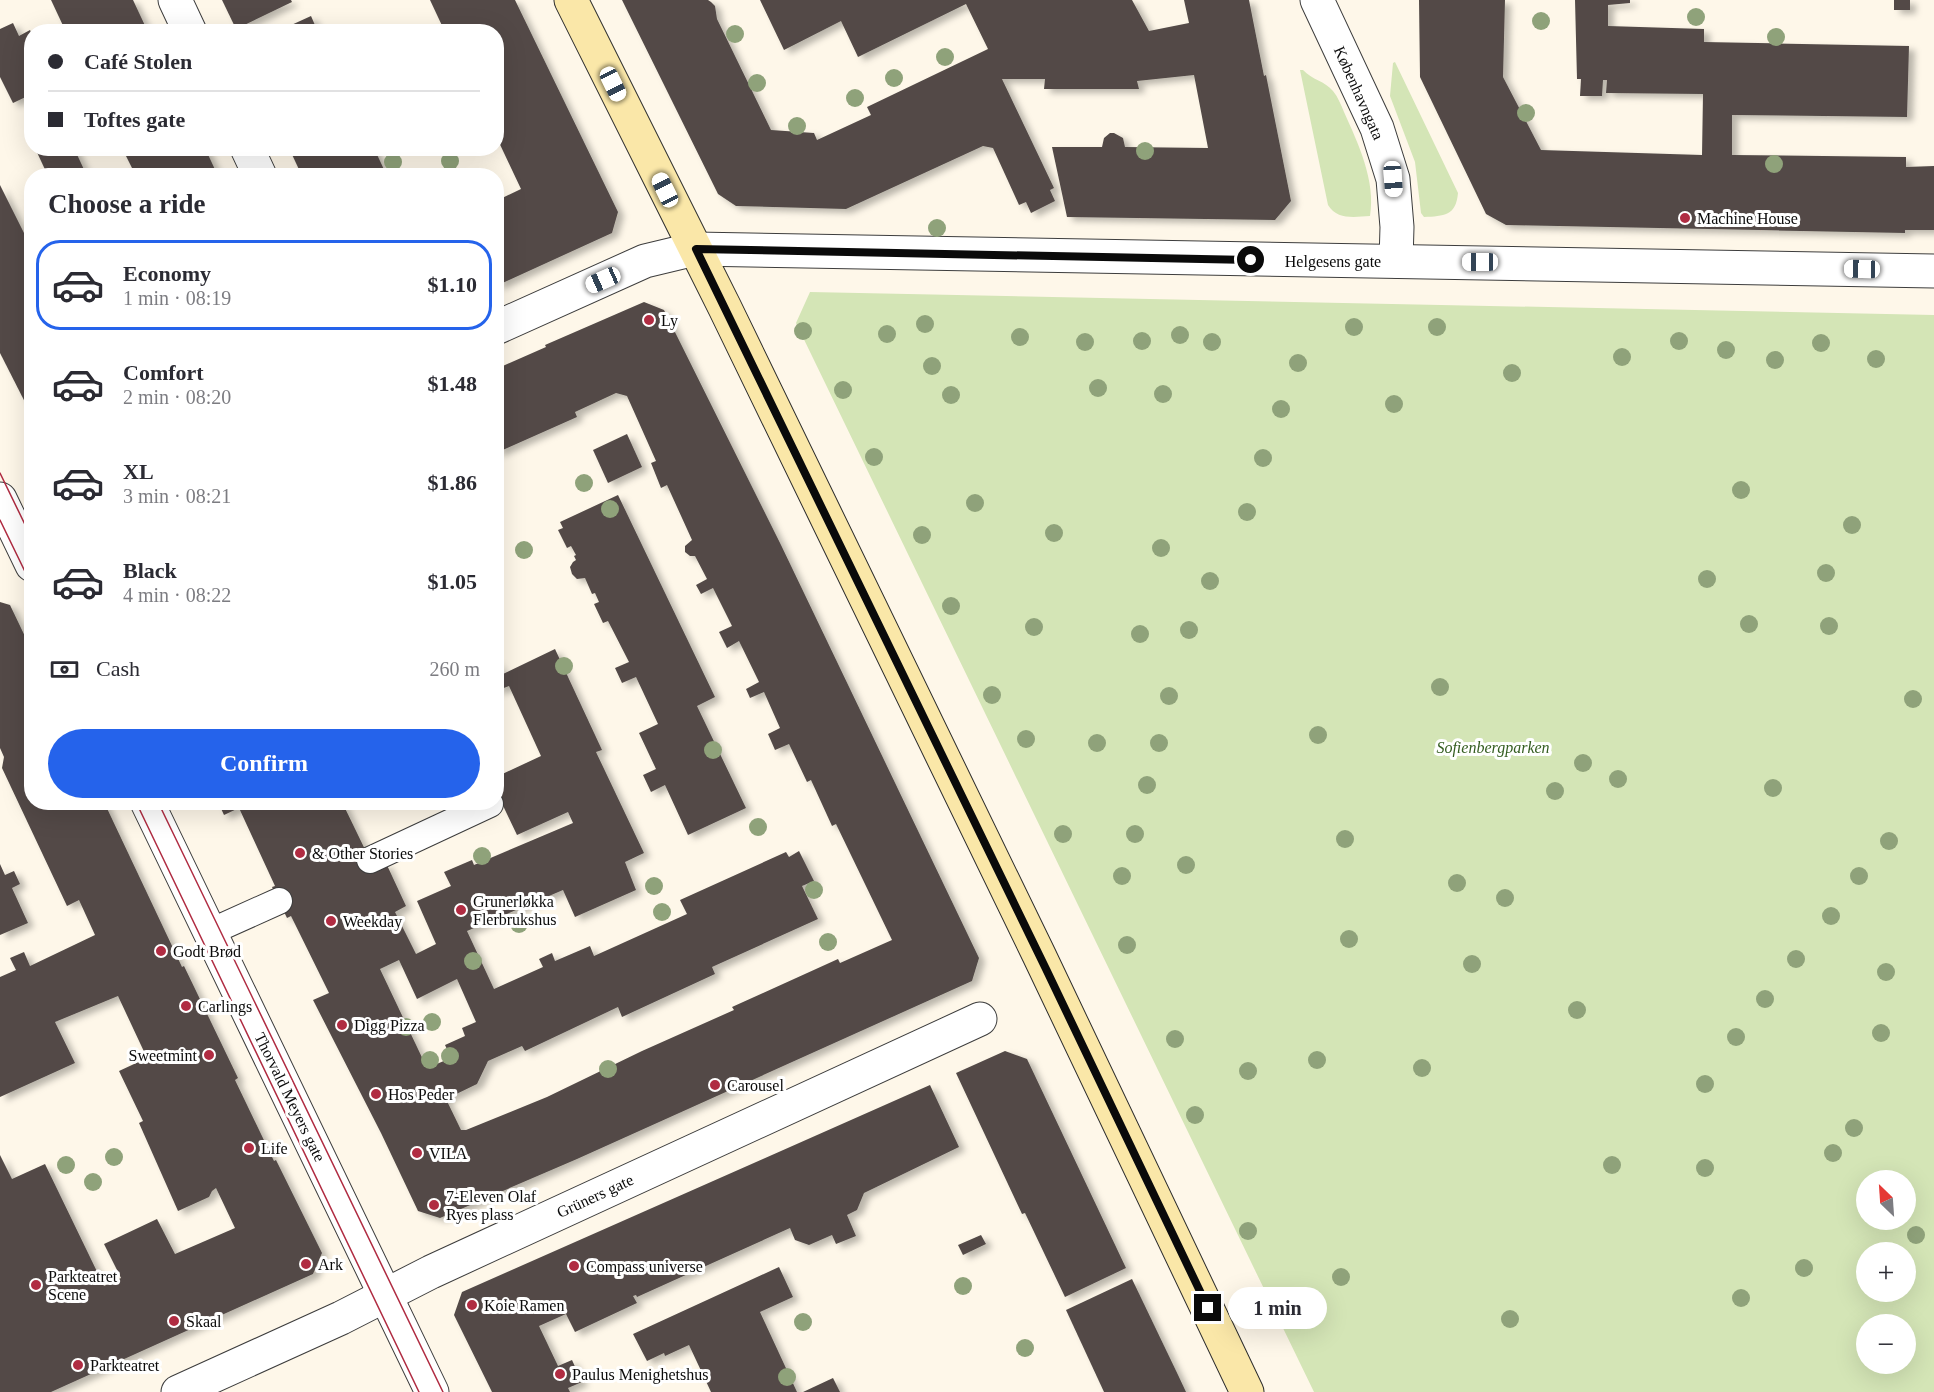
<!DOCTYPE html>
<meta charset="utf-8">
<style>
:root{--surface:#fff;--page:#f2f2f3;--text:#2b2b33;--muted:#7c7c81;--line:#e1e1e2;--accent:#2563eb}
body{margin:0;font-family:Georgia,serif;background:var(--page);color:var(--text);height:100vh;display:flex;flex-direction:column;font-size:22px;white-space:nowrap}
*{box-sizing:border-box;margin:0}
p{font-size:20px;color:var(--muted)}
.icon{flex:none;width:33px;height:33px;fill:none;stroke:currentColor;stroke-width:2;stroke-linecap:round;stroke-linejoin:round}
.map{position:relative;flex:1;overflow:hidden}
.details{position:absolute;left:24px;top:168px;width:480px;height:642px;display:flex;flex-direction:column;background:var(--surface);border-radius:24px;box-shadow:0 6px 24px #0002}
.details>*{flex:none}
.top-card{position:absolute;left:24px;top:24px;width:480px;height:132px;border-radius:24px;box-shadow:0 6px 24px #0002;display:grid;align-content:center;height:132px;padding:0 24px;background:var(--surface)}
.needle{width:39px;rotate:335deg}
.buttons{position:absolute;left:1856px;top:1170px;display:grid;gap:12px}
.buttons a{display:grid;place-items:center;width:60px;height:60px;border-radius:50%;background:var(--surface);box-shadow:0 6px 24px #0002;font-size:30px}
.end{position:absolute;width:27px;height:27px;margin:-14px;border:8px solid #0a0a0a;background:#fff;box-shadow:0 0 0 3px #fff}
.from{border-radius:50%}
.bubble{position:absolute;height:42px;border-radius:21px;background:var(--surface);box-shadow:0 6px 24px #0002;font-size:20px;font-weight:600;line-height:42px;text-align:center}
.car{position:absolute;width:18px;height:36px;margin:-18px -9px;border-radius:8px;box-shadow:0 0 4px 2px #0007;background:linear-gradient(#fff 24%,#345 0 40%,#fff 0 76%,#345 0 86%,#fff 0)}
.top-card b{display:flex;align-items:center;gap:21px;height:57px;font-size:22px}
.top-card b+b{border-top:2px solid var(--line)}
.top-card i{width:15px;height:15px;background:var(--text)}
ul{padding:0;list-style:none}
li{display:flex;align-items:center;gap:18px;height:90px;margin:0 12px 9px;padding:0 12px;border:3px solid transparent;border-radius:24px}
li div{flex:1}
li b{display:block;font-size:22px}
li em{font-style:normal;font-weight:600}
li.current{border-color:var(--accent)}
li>.icon{width:54px;height:54px;stroke-width:1.5}
h2{padding:0 24px;font-size:27px;line-height:72px}
.pay{display:flex;align-items:center;gap:15px;height:66px;padding:0 24px;font-size:22px}
.pay p{margin-inline-start:auto}
.button{display:flex;gap:12px;margin-top:auto;padding:12px 24px}
.button a{flex:1;height:69px;border-radius:36px;background:var(--accent);color:#fff;font-size:24px;font-weight:600;line-height:69px;text-align:center}
.map>svg:first-child{display:block}
.green{fill:#d4e5b6;fill-rule:evenodd}
.building{fill:#524a47;fill-rule:evenodd;filter:url(#shadow)}
.lines{fill:none;stroke-linecap:round;stroke-linejoin:round}
.service-casing{stroke:#3d3d3d;stroke-width:28}
.minor-casing{stroke:#3d3d3d;stroke-width:35}
.tertiary-casing{stroke:#3d3d3d;stroke-width:35}
.secondary-casing{stroke:#2c2c2c;stroke-width:35}
.service{stroke:#fff;stroke-width:26}
.minor{stroke:#fff;stroke-width:33}
.tertiary{stroke:#fff;stroke-width:33}
.secondary{stroke:#fae7a8;stroke-width:33}
.tram{stroke:#b02c42;stroke-width:1.5}
.tree{fill:#8fa27a}
.route{stroke:#0a0a0a;stroke-width:8}
.poi-dot{fill:#b02c42;stroke:#fff;stroke-width:2}
.labels{text-anchor:middle;dominant-baseline:central;stroke-width:6;stroke-linejoin:round;paint-order:stroke}
.street-label{font-size:16px;fill:#0a0a0a;stroke:#fff}
.poi-label{font-size:16px;fill:#0a0a0a;stroke:#fff;text-anchor:start}
.park-label{font-size:16px;font-style:italic;fill:#345d20;stroke:#fff}
</style>
<div class="map">
<svg width="1934" height="1392" viewBox="0 0 1934 1392">
<defs>
<filter id="shadow"><feDropShadow dx="6" dy="4" stdDeviation="3" flood-color="#0004"/></filter>
</defs>
<rect width="100%" height="100%" fill="#fef7e9"/>
<g class="green">
<path d="M1395,62L1458,193C1456,216 1444,216 1424,217L1421,213L1415,162L1390,96L1393,63Z"/>
<path d="M1300,70H1303C1312,80 1325,81 1333,91C1338,97 1341,105 1344,112C1358,143 1376,181 1370,216C1354,217 1337,220 1328,205Z"/>
<path d="M810,292L1934,315V1392H1314L796,323ZM1905,1180V1220H1866V1180ZM1866,1252H1905V1292H1866ZM1866,1324H1905V1364H1866Z"/>
</g>
<g class="building">
<polygon points="51,0 133,0 148,32 66,32"/>
<polygon points="222,0 291,0 292,2 236,29"/>
<polygon points="430,0 515,0 618,212 612,233 496,286 496,201 521,189 496,136 496,32 445,32"/>
<polygon points="622,0 708,0 711,2 715,6 717,19 771,130 814,133 817,140 871,115 867,107 988,49 966,4 858,57 841,21 784,50 760,0 1132,0 1149,31 1189,23 1184,0 1249,0 1264,76 1266,75 1291,201 1275,220 1067,217 1052,147 1102,147 1104,138 1110,133 1114,133 1123,138 1125,147 1208,148 1194,75 1137,81 1139,89 1044,89 1045,79 1002,79 1054,188 1050,190 1055,201 1031,213 1026,202 1019,205 993,148 983,146 846,209 736,206 718,194"/>
<polygon points="1419,0 1505,0 1503,77 1541,150 1702,155 1703,94 1606,93 1607,80 1603,80 1602,96 1580,96 1581,79 1577,79 1575,0 1630,0 1630,3 1608,5 1608,26 1704,29 1704,42 1909,46 1907,117 1732,115 1732,155 1906,157 1906,167 1934,166 1934,230 1905,230 1905,233 1506,225 1486,214 1420,77"/>
<rect x="1894" y="0" width="16" height="10"/>
<polygon points="311,16 318,32 276,32"/>
<polygon points="13,23 19,36 30,30 32,34 32,54 29,55 32,61 32,94 13,103 0,77 0,29"/>
<polygon points="35,148 74,148 87,176 48,176"/>
<polygon points="122,148 205,148 218,176 136,176"/>
<polygon points="289,148 374,148 387,176 302,176"/>
<polygon points="0,185 32,249 32,416 0,353"/>
<path d="M644,302L664,310L781,545L979,958L972,981L577,1159L440,1218L418,1211L381,1133L313,1000L329,993L291,916L287,918L272,887L275,886L239,808L224,815L218,802H342L374,868L386,863L406,906L395,912L416,954L436,944L417,901L451,886L444,872L472,860L474,865L573,823L568,812L517,835L496,791V777L541,756L509,686L496,691V659L503,674L555,649L602,750L596,752L644,853L625,862L636,890L575,917L563,890L467,931L494,989L543,967L539,959L552,953L555,961L590,946L594,956L687,914L680,900L786,852L789,857L799,851L814,881L802,886L818,919L712,967L715,974L622,1017L618,1007L525,1051L522,1046L488,1061L477,1084L446,1099L461,1130H466L547,1097L642,1051L734,1010L732,1007L838,959L840,963L892,940L836,824L832,826L811,780L807,782L789,744L775,750L768,734L780,728L764,692L750,698L746,689L759,682L739,641L727,648L719,632L732,626L713,588L701,594L696,585L707,579L695,556H690L685,552V546L692,540L667,485L661,488L651,463L656,461L627,396L616,393L575,412L577,417L496,453V369L546,347L545,345ZM399,960L417,999L457,979L476,1022L462,1028L465,1036L445,1045L451,1058L427,1068L380,969Z"/>
<polygon points="627,434 642,467 608,483 593,450"/>
<polygon points="618,495 715,697 697,706 746,808 688,835 665,785 651,792 643,775 656,769 639,733 658,724 636,677 622,683 615,668 629,662 608,621 603,623 594,604 599,602 595,593 592,594 585,578 577,579 572,574 570,567 573,562 576,560 574,556 576,555 571,546 567,548 558,530 563,528 560,522"/>
<polygon points="0,602 10,605 32,651 32,802 104,802 182,967 184,966 238,1078 235,1080 274,1161 276,1160 322,1253 313,1274 51,1392 0,1392 0,1155 12,1179 45,1164 104,1286 121,1278 104,1244 157,1219 175,1254 235,1228 216,1188 212,1191 209,1197 178,1211 139,1123 143,1121 119,1071 147,1058 118,996 55,1022 75,1063 0,1097 0,977 16,970 10,958 24,952 30,966 95,935 79,900 67,906 2,768 4,757 0,748"/>
<polygon points="0,864 5,875 14,871 20,884 12,888 28,923 0,935"/>
<polygon points="1005,1051 1027,1059 1126,1268 1065,1297 1025,1213 1022,1214 956,1073"/>
<polygon points="930,1085 959,1147 864,1193 857,1210 847,1215 856,1236 836,1244 832,1235 809,1245 795,1240 790,1228 637,1297 636,1295 633,1296 637,1303 575,1332 566,1314 539,1326 558,1366 572,1360 582,1382 568,1388 570,1392 492,1392 454,1315 462,1292"/>
<polygon points="981,1235 986,1244 963,1255 958,1245"/>
<polygon points="779,1267 793,1297 760,1312 797,1392 711,1392 689,1345 665,1356 664,1353 647,1361 633,1334"/>
<polygon points="1132,1279 1179,1377 1186,1392 1104,1392 1066,1310"/>
<polygon points="833,1378 840,1392 803,1392"/>
</g>
<g class="lines">
<g class="service-casing">
<g id="service">
<polyline points="370,860 490,804"/>
<polyline points="210,932 279,901"/>
</g>
</g>
<g class="minor-casing">
<g id="minor">
<polyline points="175,0 190,32"/>
<polyline points="1317,0 1377,128 1393,179 1397,227 1396,261"/>
<polyline points="247,148 260,176"/>
<polyline points="496,328 645,261 695,249"/>
<polyline points="0,499 32,565"/>
<polyline points="147,802 432,1392"/>
<polyline points="178,1392 341,1318 431,1272 980,1019"/>
</g>
</g>
<g class="tertiary-casing">
<polyline id="tertiary" points="695,249 1934,271"/>
</g>
<g class="secondary-casing">
<polyline id="secondary" points="571,0 725,308 1039,955 1247,1392"/>
</g>
<use href="#service" class="service"/>
<use href="#minor" class="minor"/>
<use href="#tertiary" class="tertiary"/>
<use href="#secondary" class="secondary"/>
<g class="tram">
<polyline points="0,473 32,539"/>
<polyline points="0,520 32,586"/>
<polyline points="136,802 419,1392"/>
<polyline points="158,802 443,1392"/>
</g>
</g>
<g class="tree">
<circle cx="1696" cy="17" r="9"/>
<circle cx="1541" cy="21" r="9"/>
<circle cx="735" cy="34" r="9"/>
<circle cx="1776" cy="37" r="9"/>
<circle cx="945" cy="57" r="9"/>
<circle cx="894" cy="78" r="9"/>
<circle cx="757" cy="83" r="9"/>
<circle cx="855" cy="98" r="9"/>
<circle cx="1526" cy="113" r="9"/>
<circle cx="797" cy="126" r="9"/>
<circle cx="1145" cy="151" r="9"/>
<circle cx="450" cy="161" r="9"/>
<circle cx="393" cy="162" r="9"/>
<circle cx="1774" cy="164" r="9"/>
<circle cx="937" cy="228" r="9"/>
<circle cx="925" cy="324" r="9"/>
<circle cx="1354" cy="327" r="9"/>
<circle cx="1437" cy="327" r="9"/>
<circle cx="803" cy="331" r="9"/>
<circle cx="887" cy="334" r="9"/>
<circle cx="1180" cy="335" r="9"/>
<circle cx="1020" cy="337" r="9"/>
<circle cx="1142" cy="341" r="9"/>
<circle cx="1679" cy="341" r="9"/>
<circle cx="1085" cy="342" r="9"/>
<circle cx="1212" cy="342" r="9"/>
<circle cx="1821" cy="343" r="9"/>
<circle cx="1726" cy="350" r="9"/>
<circle cx="1622" cy="357" r="9"/>
<circle cx="1876" cy="359" r="9"/>
<circle cx="1775" cy="360" r="9"/>
<circle cx="1298" cy="363" r="9"/>
<circle cx="932" cy="366" r="9"/>
<circle cx="1512" cy="373" r="9"/>
<circle cx="1098" cy="388" r="9"/>
<circle cx="843" cy="390" r="9"/>
<circle cx="1163" cy="394" r="9"/>
<circle cx="951" cy="395" r="9"/>
<circle cx="1394" cy="404" r="9"/>
<circle cx="1281" cy="409" r="9"/>
<circle cx="874" cy="457" r="9"/>
<circle cx="1263" cy="458" r="9"/>
<circle cx="584" cy="483" r="9"/>
<circle cx="1741" cy="490" r="9"/>
<circle cx="975" cy="503" r="9"/>
<circle cx="610" cy="509" r="9"/>
<circle cx="1247" cy="512" r="9"/>
<circle cx="1852" cy="525" r="9"/>
<circle cx="1054" cy="533" r="9"/>
<circle cx="922" cy="535" r="9"/>
<circle cx="1161" cy="548" r="9"/>
<circle cx="524" cy="550" r="9"/>
<circle cx="1826" cy="573" r="9"/>
<circle cx="1707" cy="579" r="9"/>
<circle cx="1210" cy="581" r="9"/>
<circle cx="951" cy="606" r="9"/>
<circle cx="1749" cy="624" r="9"/>
<circle cx="1829" cy="626" r="9"/>
<circle cx="1034" cy="627" r="9"/>
<circle cx="1189" cy="630" r="9"/>
<circle cx="1140" cy="634" r="9"/>
<circle cx="564" cy="666" r="9"/>
<circle cx="1440" cy="687" r="9"/>
<circle cx="992" cy="695" r="9"/>
<circle cx="1169" cy="696" r="9"/>
<circle cx="1913" cy="699" r="9"/>
<circle cx="1318" cy="735" r="9"/>
<circle cx="1026" cy="739" r="9"/>
<circle cx="1097" cy="743" r="9"/>
<circle cx="1159" cy="743" r="9"/>
<circle cx="713" cy="750" r="9"/>
<circle cx="1583" cy="763" r="9"/>
<circle cx="1618" cy="779" r="9"/>
<circle cx="1147" cy="785" r="9"/>
<circle cx="1773" cy="788" r="9"/>
<circle cx="1555" cy="791" r="9"/>
<circle cx="758" cy="827" r="9"/>
<circle cx="1063" cy="834" r="9"/>
<circle cx="1135" cy="834" r="9"/>
<circle cx="1345" cy="839" r="9"/>
<circle cx="1889" cy="841" r="9"/>
<circle cx="482" cy="856" r="9"/>
<circle cx="1186" cy="865" r="9"/>
<circle cx="1122" cy="876" r="9"/>
<circle cx="1859" cy="876" r="9"/>
<circle cx="1457" cy="883" r="9"/>
<circle cx="654" cy="886" r="9"/>
<circle cx="814" cy="890" r="9"/>
<circle cx="1505" cy="898" r="9"/>
<circle cx="662" cy="912" r="9"/>
<circle cx="1831" cy="916" r="9"/>
<circle cx="519" cy="924" r="9"/>
<circle cx="1349" cy="939" r="9"/>
<circle cx="828" cy="942" r="9"/>
<circle cx="1127" cy="945" r="9"/>
<circle cx="1796" cy="959" r="9"/>
<circle cx="473" cy="961" r="9"/>
<circle cx="1472" cy="964" r="9"/>
<circle cx="1886" cy="972" r="9"/>
<circle cx="1765" cy="999" r="9"/>
<circle cx="1577" cy="1010" r="9"/>
<circle cx="432" cy="1022" r="9"/>
<circle cx="406" cy="1027" r="9"/>
<circle cx="1881" cy="1033" r="9"/>
<circle cx="1736" cy="1037" r="9"/>
<circle cx="1175" cy="1039" r="9"/>
<circle cx="450" cy="1056" r="9"/>
<circle cx="430" cy="1060" r="9"/>
<circle cx="1317" cy="1060" r="9"/>
<circle cx="1422" cy="1068" r="9"/>
<circle cx="608" cy="1069" r="9"/>
<circle cx="1248" cy="1071" r="9"/>
<circle cx="1705" cy="1084" r="9"/>
<circle cx="1195" cy="1115" r="9"/>
<circle cx="1854" cy="1128" r="9"/>
<circle cx="1833" cy="1153" r="9"/>
<circle cx="114" cy="1157" r="9"/>
<circle cx="66" cy="1165" r="9"/>
<circle cx="1612" cy="1165" r="9"/>
<circle cx="1705" cy="1168" r="9"/>
<circle cx="93" cy="1182" r="9"/>
<circle cx="1248" cy="1231" r="9"/>
<circle cx="1916" cy="1235" r="9"/>
<circle cx="1804" cy="1268" r="9"/>
<circle cx="1341" cy="1277" r="9"/>
<circle cx="963" cy="1286" r="9"/>
<circle cx="1741" cy="1298" r="9"/>
<circle cx="1278" cy="1306" r="9"/>
<circle cx="1510" cy="1319" r="9"/>
<circle cx="803" cy="1322" r="9"/>
<circle cx="1025" cy="1348" r="9"/>
<circle cx="787" cy="1377" r="9"/>
</g>
<g class="lines">
<polyline class="route" points="1208,1308 1046,969 696,249 1251,260"/>
</g>
<g class="poi-dot">
<circle cx="1685" cy="218" r="6"/>
<circle cx="649" cy="320" r="6"/>
<circle cx="300" cy="853" r="6"/>
<circle cx="461" cy="910" r="6"/>
<circle cx="331" cy="921" r="6"/>
<circle cx="161" cy="951" r="6"/>
<circle cx="186" cy="1006" r="6"/>
<circle cx="342" cy="1025" r="6"/>
<circle cx="209" cy="1055" r="6"/>
<circle cx="715" cy="1085" r="6"/>
<circle cx="376" cy="1094" r="6"/>
<circle cx="249" cy="1148" r="6"/>
<circle cx="417" cy="1153" r="6"/>
<circle cx="434" cy="1205" r="6"/>
<circle cx="306" cy="1264" r="6"/>
<circle cx="574" cy="1266" r="6"/>
<circle cx="36" cy="1285" r="6"/>
<circle cx="472" cy="1305" r="6"/>
<circle cx="174" cy="1321" r="6"/>
<circle cx="78" cy="1365" r="6"/>
<circle cx="560" cy="1374" r="6"/>
</g>
<g class="labels">
<g class="street-label">
<text transform="translate(1359 93) rotate(66)">Københavngata</text>
<text x="1333" y="261">Helgesens gate</text>
<text transform="translate(290 1097) rotate(64)">Thorvald Meyers gate</text>
<text transform="translate(595 1196) rotate(-25)">Grüners gate</text>
</g>
<g class="poi-label">
<text x="1697" y="218">Machine House</text>
<text x="661" y="320">Ly</text>
<text x="312" y="853">&amp; Other Stories</text>
<text x="473" y="901">Grunerløkka<tspan x="473" dy="18">Flerbrukshus</tspan></text>
<text x="343" y="921">Weekday</text>
<text x="173" y="951">Godt Brød</text>
<text x="198" y="1006">Carlings</text>
<text x="354" y="1025">Digg Pizza</text>
<text x="197" y="1055" text-anchor="end">Sweetmint</text>
<text x="727" y="1085">Carousel</text>
<text x="388" y="1094">Hos Peder</text>
<text x="261" y="1148">Life</text>
<text x="429" y="1153">VILA</text>
<text x="446" y="1196">7-Eleven Olaf<tspan x="446" dy="18">Ryes plass</tspan></text>
<text x="318" y="1264">Ark</text>
<text x="586" y="1266">Compass universe</text>
<text x="48" y="1276">Parkteatret<tspan x="48" dy="18">Scene</tspan></text>
<text x="484" y="1305">Koie Ramen</text>
<text x="186" y="1321">Skaal</text>
<text x="90" y="1365">Parkteatret</text>
<text x="572" y="1374">Paulus Menighetshus</text>
</g>
<g class="park-label">
<text x="1493" y="747">Sofienbergparken</text>
</g>
</g>
</svg>
<div class="buttons">
<a><svg class="needle" viewBox="-14 -14 28 28"><path d="M0-13l5 13h-10z" fill="#e53935"/><path d="M0 13l5-13h-10z" fill="#7c7c81"/></svg></a>
<a>+</a>
<a>−</a>
</div>
<i class="end from" style="left:1251px;top:260px"></i>
<i class="end" style="left:1208px;top:1308px"></i>
<div class="bubble" style="left:1228px;top:1287px;width:99px">1 min</div>
<i class="car" style="left:613px;top:84px;rotate:154deg"></i>
<i class="car" style="left:1393px;top:179px;rotate:176deg"></i>
<i class="car" style="left:665px;top:190px;rotate:334deg"></i>
<i class="car" style="left:1480px;top:262px;rotate:270deg"></i>
<i class="car" style="left:1862px;top:269px;rotate:271deg"></i>
<i class="car" style="left:603px;top:280px;rotate:246deg"></i>
<div class="top-card">
<b><i class="from"></i>Café Stolen</b>
<b><i></i>Toftes gate</b>
</div>
<section class="details">
<h2>Choose a ride</h2>
<ul>
<li class="current"><svg class="icon" aria-label="car" viewBox="0 0 24 24"><path d="M5 17H2v-5l4-1 3-4h7l3 4 3 1v5h-3M9 17h6M6 11h13"/><circle cx="7" cy="17" r="2"/><circle cx="17" cy="17" r="2"/></svg><div><b>Economy</b><p>1 min · 08:19</p></div><em>$1.10</em></li>
<li><svg class="icon" aria-label="car" viewBox="0 0 24 24"><path d="M5 17H2v-5l4-1 3-4h7l3 4 3 1v5h-3M9 17h6M6 11h13"/><circle cx="7" cy="17" r="2"/><circle cx="17" cy="17" r="2"/></svg><div><b>Comfort</b><p>2 min · 08:20</p></div><em>$1.48</em></li>
<li><svg class="icon" aria-label="car" viewBox="0 0 24 24"><path d="M5 17H2v-5l4-1 3-4h7l3 4 3 1v5h-3M9 17h6M6 11h13"/><circle cx="7" cy="17" r="2"/><circle cx="17" cy="17" r="2"/></svg><div><b>XL</b><p>3 min · 08:21</p></div><em>$1.86</em></li>
<li><svg class="icon" aria-label="car" viewBox="0 0 24 24"><path d="M5 17H2v-5l4-1 3-4h7l3 4 3 1v5h-3M9 17h6M6 11h13"/><circle cx="7" cy="17" r="2"/><circle cx="17" cy="17" r="2"/></svg><div><b>Black</b><p>4 min · 08:22</p></div><em>$1.05</em></li>
</ul>
<div class="pay"><svg class="icon" aria-label="cash" viewBox="0 0 24 24"><path d="M3 7h18v10H3z"/><circle cx="12" cy="12" r="2"/></svg>Cash<p>260 m</p></div>
<div class="button"><a>Confirm</a></div>
</section>
</div>
